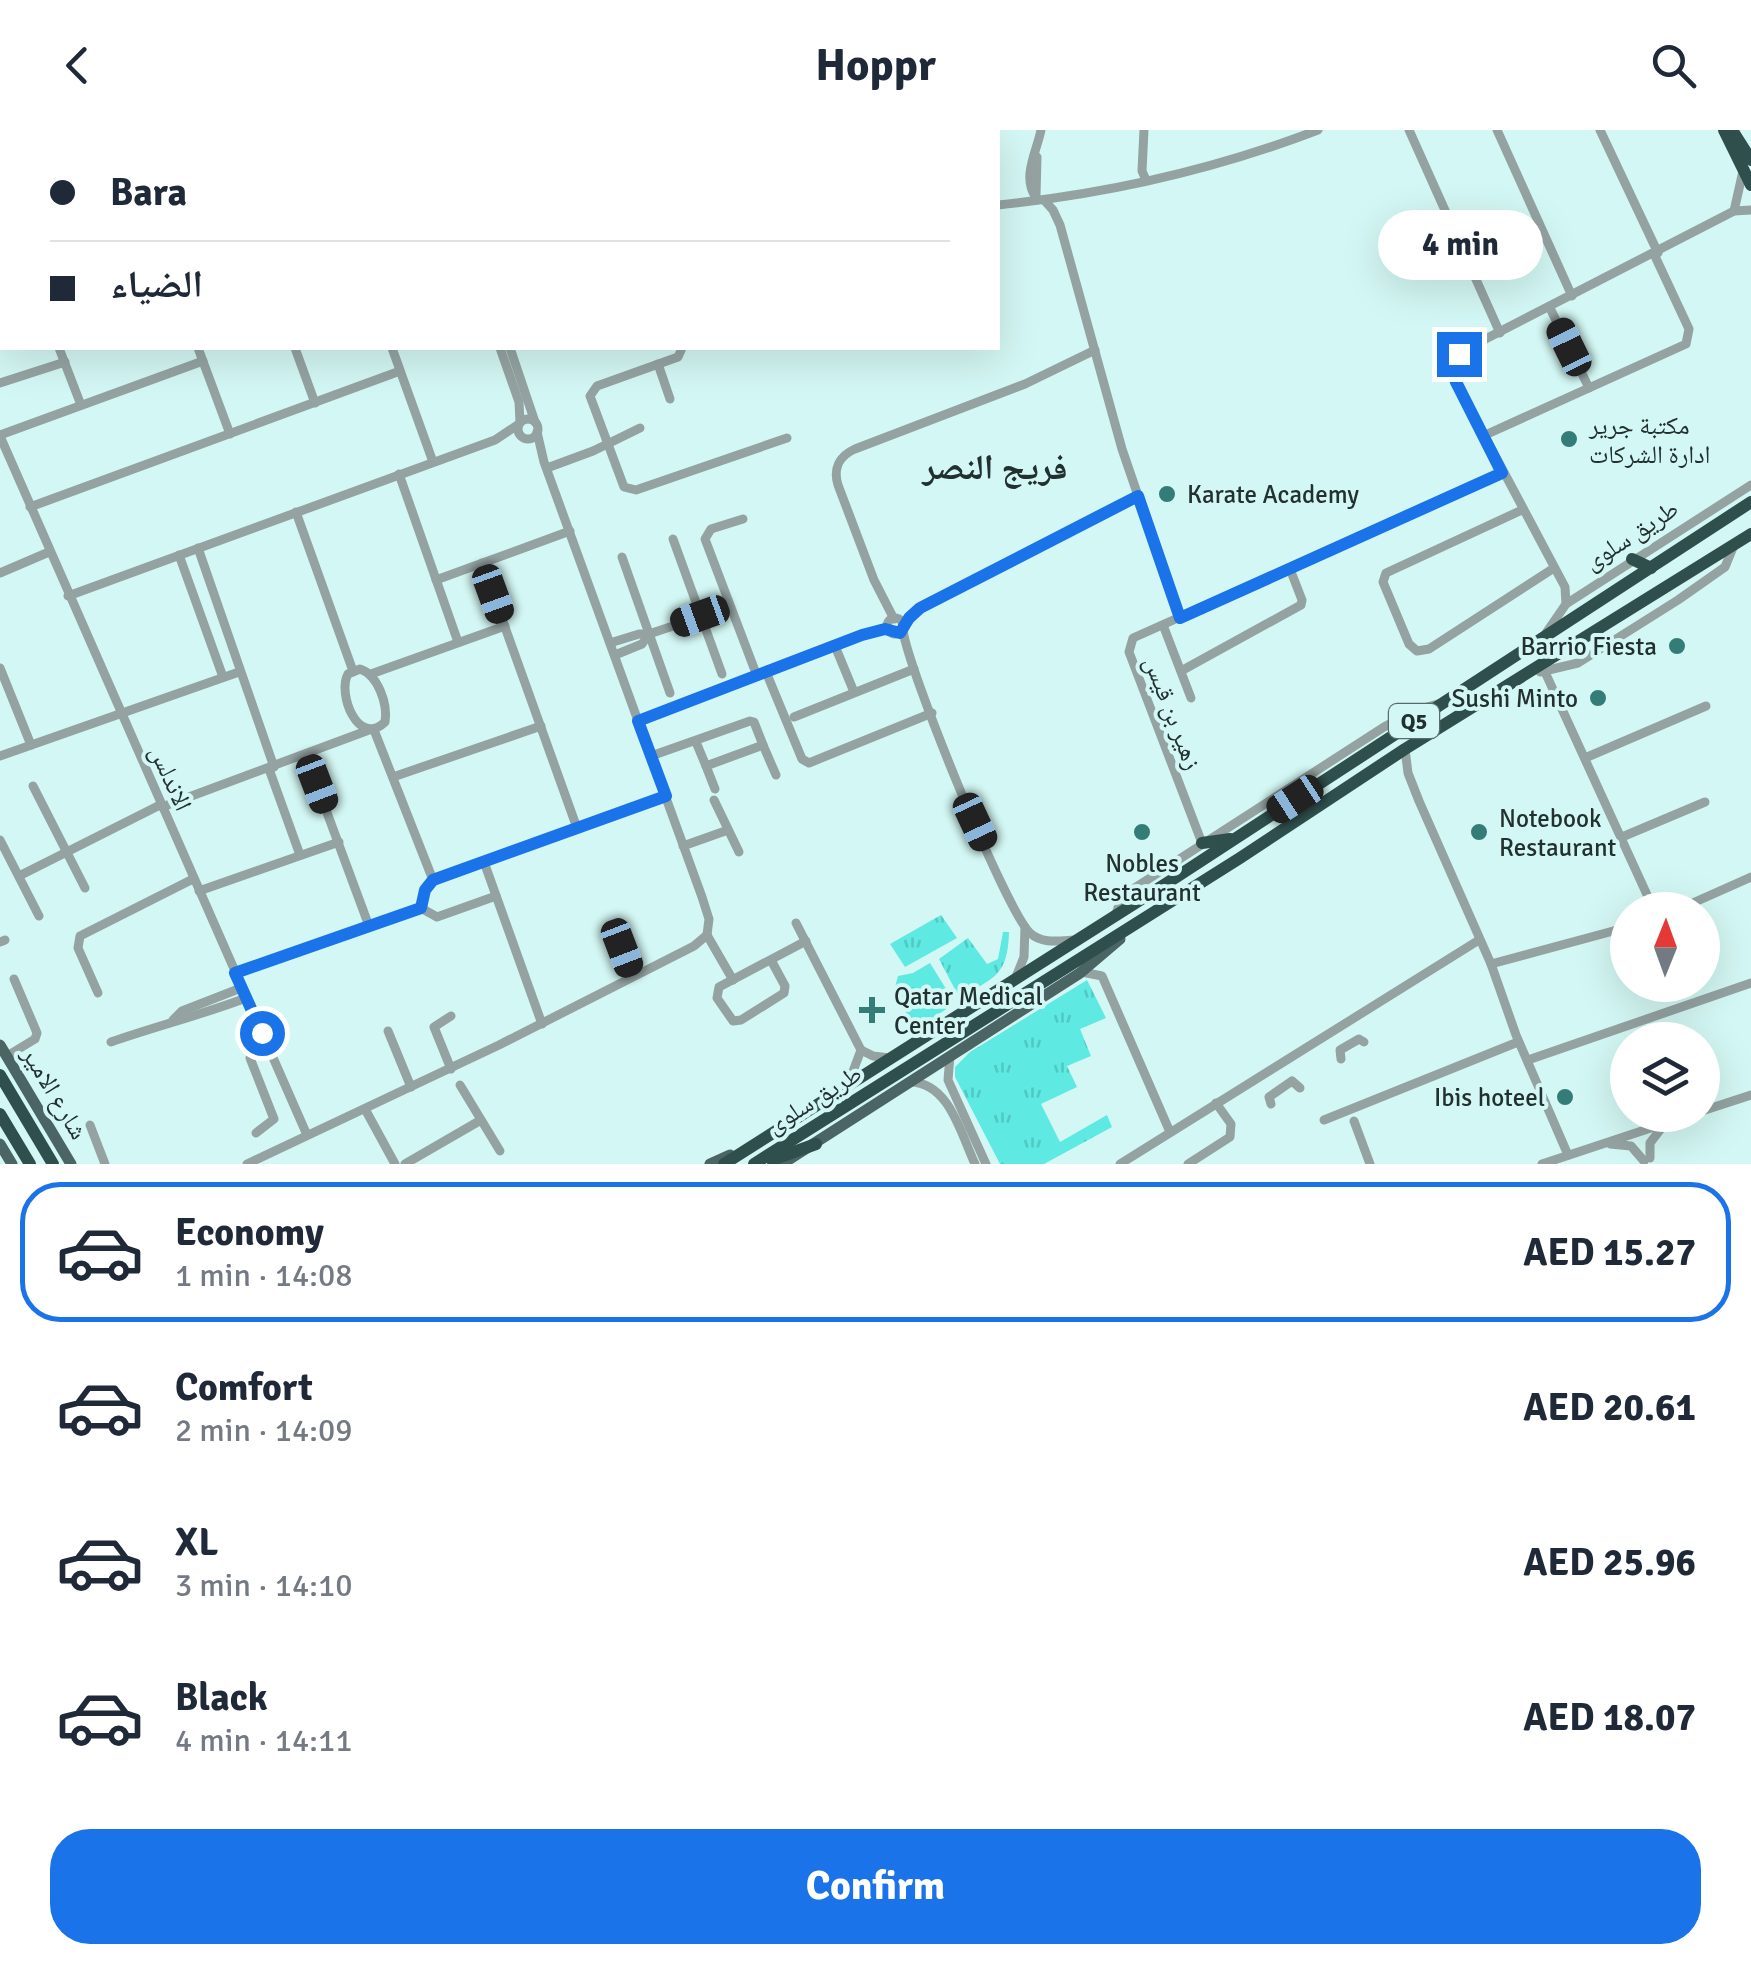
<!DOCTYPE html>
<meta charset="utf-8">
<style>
:root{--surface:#fff;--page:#f6f6f7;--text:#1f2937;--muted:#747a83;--line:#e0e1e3;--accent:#1a73e8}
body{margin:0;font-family:Signika,"Noto Naskh Arabic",sans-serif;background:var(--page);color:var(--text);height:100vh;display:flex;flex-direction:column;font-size:38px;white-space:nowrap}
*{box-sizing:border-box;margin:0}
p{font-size:32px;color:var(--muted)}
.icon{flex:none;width:55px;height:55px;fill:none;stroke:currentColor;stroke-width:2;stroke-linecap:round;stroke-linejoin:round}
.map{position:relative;height:1034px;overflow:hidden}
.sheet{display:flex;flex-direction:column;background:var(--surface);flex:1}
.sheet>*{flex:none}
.hud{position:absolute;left:0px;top:0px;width:1000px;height:220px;box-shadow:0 10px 40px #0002;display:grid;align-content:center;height:220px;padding:0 50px;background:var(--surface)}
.needle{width:65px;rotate:1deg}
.fabs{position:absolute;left:1610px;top:762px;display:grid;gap:20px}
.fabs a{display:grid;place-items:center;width:110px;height:110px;border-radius:50%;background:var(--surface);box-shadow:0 10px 40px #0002;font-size:50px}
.end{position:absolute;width:45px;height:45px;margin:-22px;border:12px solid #1a73e8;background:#fff;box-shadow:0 0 0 5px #fff}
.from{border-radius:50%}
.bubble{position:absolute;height:70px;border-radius:35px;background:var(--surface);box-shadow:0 10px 40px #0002;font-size:32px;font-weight:700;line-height:70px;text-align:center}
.car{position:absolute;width:30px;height:60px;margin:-30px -15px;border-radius:12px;box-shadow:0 0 8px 2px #0007;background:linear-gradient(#222 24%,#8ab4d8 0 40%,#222 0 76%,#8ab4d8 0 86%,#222 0)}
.hud b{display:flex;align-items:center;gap:35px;height:95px;font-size:38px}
.hud b+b{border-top:2px solid var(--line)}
.hud i{width:25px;height:25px;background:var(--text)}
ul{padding:18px 0 0;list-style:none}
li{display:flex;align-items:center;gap:30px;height:140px;margin:0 20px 15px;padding:0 30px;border:5px solid transparent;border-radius:40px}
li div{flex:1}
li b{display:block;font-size:38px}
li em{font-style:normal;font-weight:700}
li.active{border-color:var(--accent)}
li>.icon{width:90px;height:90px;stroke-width:1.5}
.action{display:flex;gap:20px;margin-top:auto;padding:20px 50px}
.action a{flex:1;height:115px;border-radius:40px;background:var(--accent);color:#fff;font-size:40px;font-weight:700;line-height:115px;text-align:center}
header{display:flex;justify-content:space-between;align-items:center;height:130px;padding:0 50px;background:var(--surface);font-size:45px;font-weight:700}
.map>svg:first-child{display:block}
.park{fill:url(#park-tufts)}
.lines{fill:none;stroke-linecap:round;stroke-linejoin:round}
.minor{stroke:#94a3a2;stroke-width:9}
.major{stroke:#4a6563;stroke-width:11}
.highway{stroke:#2f4f4d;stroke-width:12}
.route{stroke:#1a73e8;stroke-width:12}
.poi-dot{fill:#337c78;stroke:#d3f7f4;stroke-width:4}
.labels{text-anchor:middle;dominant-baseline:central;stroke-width:8;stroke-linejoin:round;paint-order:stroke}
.shield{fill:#d3f7f4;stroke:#576c6a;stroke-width:2.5}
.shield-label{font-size:22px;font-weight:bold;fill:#22302f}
.poi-label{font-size:25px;fill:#22302f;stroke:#d3f7f4;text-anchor:start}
.street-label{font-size:25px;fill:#22302f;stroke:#d3f7f4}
.district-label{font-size:35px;font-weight:bold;fill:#22302f;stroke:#d3f7f4}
</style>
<header><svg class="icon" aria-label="back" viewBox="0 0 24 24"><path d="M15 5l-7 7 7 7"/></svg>Hoppr<svg class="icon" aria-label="search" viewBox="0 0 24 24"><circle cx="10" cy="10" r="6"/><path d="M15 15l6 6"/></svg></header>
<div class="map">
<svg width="1751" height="1034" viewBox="0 0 1751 1034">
<defs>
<pattern id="park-tufts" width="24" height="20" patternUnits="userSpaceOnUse" patternTransform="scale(2.5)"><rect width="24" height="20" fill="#5ee9e2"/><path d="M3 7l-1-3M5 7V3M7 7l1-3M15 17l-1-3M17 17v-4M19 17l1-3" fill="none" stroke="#51c8c2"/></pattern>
</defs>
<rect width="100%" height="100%" fill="#d3f7f4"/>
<g class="park">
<polygon points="941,785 957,808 905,837 890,814"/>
<path d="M1003,802H1009C1008,845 994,849 959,867L939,829L968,808L987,834L998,829Z"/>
<polygon points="930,833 953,870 946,875 948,878 909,903 903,890 908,886 897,868 900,866 895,857 898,846 913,843"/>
<polygon points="1087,850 1106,888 1080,899 1091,926 1067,936 1077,957 1041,974 1060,1012 1107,985 1112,997 1044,1034 1000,1034 955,947 955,937 970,922"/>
</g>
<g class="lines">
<g class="minor">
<polyline points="132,0 141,0"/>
<polyline points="173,0 174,2"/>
<polyline points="416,0 417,2"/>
<polyline points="429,0 430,2"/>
<polyline points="876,0 876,2"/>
<polyline points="1144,0 1142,41 1146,50"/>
<polyline points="1409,0 1500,203"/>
<polyline points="1497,0 1572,166"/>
<polyline points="1600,0 1658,123"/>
<polyline points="101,2 121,0"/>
<polyline points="0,15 2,15"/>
<path d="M1035,66C1022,46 1037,21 1041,0"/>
<polyline points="1036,66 1037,27"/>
<polyline points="1044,70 1053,80 1060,95 1122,319 1180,488"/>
<path d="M998,75C1106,64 1216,39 1318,0"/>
<polyline points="1734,81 1743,41"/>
<polyline points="0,112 2,112"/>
<polyline points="1550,178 1589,258"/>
<polyline points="0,204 2,203"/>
<polyline points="59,218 81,275"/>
<polyline points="198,218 230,304"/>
<polyline points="295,218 315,273"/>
<polyline points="392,218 433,332"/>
<polyline points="500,218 519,272 520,292"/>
<polyline points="510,218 535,292"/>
<polyline points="682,218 678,227 597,256 590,266 624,357 636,360 787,308"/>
<polyline points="658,234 670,269"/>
<polyline points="0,253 65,232"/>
<circle cx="528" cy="299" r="10"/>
<polyline points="537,302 544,332 702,767 709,789 707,805"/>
<polyline points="0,305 203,231"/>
<polyline points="0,306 307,1005"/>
<polyline points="1483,306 1686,214 1689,199 1654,124"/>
<polyline points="547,338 593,321 640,298"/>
<polyline points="399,344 458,512"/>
<polyline points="30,377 400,241"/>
<polyline points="1522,380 1386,443 1383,452 1409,514 1417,521 1429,519 1554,438"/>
<polyline points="296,382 353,541"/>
<polyline points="743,389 711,399 705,409 757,546"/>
<polyline points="673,409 722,544"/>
<polyline points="198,418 274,637"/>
<polyline points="179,425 223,547"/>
<polyline points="622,427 670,563"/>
<polyline points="482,433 577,698"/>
<polyline points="0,443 49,422"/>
<polyline points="436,450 570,401"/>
<polyline points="68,466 495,310 519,294"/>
<path d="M1566,474L1565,457L1456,252C1451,236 1454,227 1468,218L1734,81L1751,80"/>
<circle cx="895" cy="496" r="8"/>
<path d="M894,489L874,450L838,355C833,339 839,326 855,319L1025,254L1095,220"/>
<polyline points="1163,495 1191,568"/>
<polyline points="904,496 920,478 1139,366"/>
<path d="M903,500C907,537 1005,779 1030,803C1042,814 1058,811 1074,810"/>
<polyline points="1546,503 1566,474 1751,355"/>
<polyline points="610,513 639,504 649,504 700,487"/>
<polyline points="835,516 854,562"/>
<polyline points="615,525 642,514 649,504"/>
<polyline points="0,538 31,615"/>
<path d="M360,539C378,545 388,574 385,592C358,618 337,563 348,544Z"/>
<polyline points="1181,541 1301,475 1302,470 1290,439"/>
<polyline points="766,542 802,629 809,633 932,583"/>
<polyline points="1540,542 1578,533 1678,470 1725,437 1734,415"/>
<polyline points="1545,542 1654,780"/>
<polyline points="371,544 505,496"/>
<polyline points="794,587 914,539"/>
<polyline points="638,591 862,505 888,499"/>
<polyline points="374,600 433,750"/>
<polyline points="763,615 776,645"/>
<polyline points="1405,619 1408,643 1419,671 1491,834 1516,905 1568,1025"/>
<polyline points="0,626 239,542"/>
<polyline points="306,626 369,796"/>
<polyline points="651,626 750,591 754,592 763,615 706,636 696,612"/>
<polyline points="1585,628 1706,576"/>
<polyline points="706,636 715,659"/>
<polyline points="269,639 300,725"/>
<polyline points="393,647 541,596"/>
<polyline points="33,656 85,758"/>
<polyline points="714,670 739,722"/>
<polyline points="162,677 369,600"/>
<polyline points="1622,707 1705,672"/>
<polyline points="0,710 39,786"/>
<polyline points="1202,713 1129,522 1133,508 1502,343"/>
<polyline points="683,716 728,700"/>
<polyline points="484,732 542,894"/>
<polyline points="19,746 160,675"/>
<polyline points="199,761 339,712"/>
<polyline points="496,766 437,787 421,778 425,760 433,750 665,666"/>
<polyline points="1677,780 1751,747"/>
<polyline points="1116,784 1119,775 1133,759 1384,597 1416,580 1438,574"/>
<polyline points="796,793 861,920 849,952"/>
<polyline points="614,799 632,846"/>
<polyline points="707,805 733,850"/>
<polyline points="0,812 5,810"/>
<polyline points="771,830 785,856 784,863 741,890 733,891 717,868 719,857 806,811"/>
<polyline points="1491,834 1628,797"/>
<polyline points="1082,842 1102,846 1170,1002"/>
<polyline points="235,843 421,778"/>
<polyline points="1016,847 1024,827 1025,797"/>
<polyline points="98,863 78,818 80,806 193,749"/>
<polyline points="173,890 182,881 241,858"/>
<polyline points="388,901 411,957"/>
<path d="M111,912C157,896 201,885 246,868"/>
<polyline points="861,920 873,926 890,928"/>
<polyline points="7,926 35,909 37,903 14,849"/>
<polyline points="950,926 948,950 986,1034"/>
<polyline points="250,928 274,989 256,1003"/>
<polyline points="1341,929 1340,920 1359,909 1364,912"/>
<polyline points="1528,930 1751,853"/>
<polyline points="451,939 434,897 451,886"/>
<path d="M910,952C949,952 961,1004 975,1034"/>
<polyline points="460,955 500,1021"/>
<polyline points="1271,974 1269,967 1292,951 1300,958"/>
<polyline points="365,979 395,1034"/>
<polyline points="1702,981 1751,965"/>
<polyline points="1324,990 1518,912"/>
<polyline points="1354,991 1370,1034"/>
<polyline points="90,995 105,1034"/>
<polyline points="1610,1014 1631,1016 1644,1031"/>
<polyline points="1650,1028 1650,1013 1663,996"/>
<polyline points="247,1034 499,915 694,816 707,805"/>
<polyline points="405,1034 481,990"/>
<polyline points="1120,1034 1479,810"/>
<polyline points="1188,1034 1230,1007 1231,994 1216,973"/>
<polyline points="1542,1034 1690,985"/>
</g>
<g class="major">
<polyline points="0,915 71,1034"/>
<polyline points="0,1014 12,1034"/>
<polyline points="710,1034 730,1025"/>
<polyline points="782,1034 1080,843 1120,809"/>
</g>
<g class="highway">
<polyline points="1724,0 1751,55"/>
<polyline points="1732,0 1751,30"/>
<polyline points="1632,429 1651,438"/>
<polyline points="1202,713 1230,709"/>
<polyline points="0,945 53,1034"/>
<polyline points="0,984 30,1034"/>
<polyline points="772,1030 816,1014"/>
<polyline points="724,1034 1178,746 1751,372"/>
<polyline points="754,1034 1240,728 1405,619 1751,404"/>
</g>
</g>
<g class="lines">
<polyline class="route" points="262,903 235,843 421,778 425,760 433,750 666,666 638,591 862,505 885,499 900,503 909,488 920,478 1138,366 1180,488 1502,343 1456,252 1452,240 1459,224"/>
</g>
<g class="poi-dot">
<circle cx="1569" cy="309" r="10"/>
<circle cx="1167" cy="364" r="10"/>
<circle cx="1677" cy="516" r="10"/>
<circle cx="1598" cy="568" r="10"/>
<circle cx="1142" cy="702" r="10"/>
<circle cx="1479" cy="702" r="10"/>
<path d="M867 865h10v10h10v10h-10v10h-10v-10h-10v-10h10z"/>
<circle cx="1565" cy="967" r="10"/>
</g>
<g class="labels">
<rect class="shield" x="1389" y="574" width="50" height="34" rx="8"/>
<g class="shield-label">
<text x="1414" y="591">Q5</text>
</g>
<g class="poi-label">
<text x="1589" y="295">مكتبة جرير<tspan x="1589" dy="29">ادارة الشركات</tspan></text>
<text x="1187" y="364">Karate Academy</text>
<text x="1657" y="516" text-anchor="end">Barrio Fiesta</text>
<text x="1578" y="568" text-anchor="end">Sushi Minto</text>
<text x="1499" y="688">Notebook<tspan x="1499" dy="29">Restaurant</tspan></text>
<text x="1142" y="733" text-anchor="middle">Nobles<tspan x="1142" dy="29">Restaurant</tspan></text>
<text x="894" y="866">Qatar Medical<tspan x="894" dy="29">Center</tspan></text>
<text x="1545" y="967" text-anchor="end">Ibis hoteel</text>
</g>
<g class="street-label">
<text transform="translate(1631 405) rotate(-33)">طريق سلوى</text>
<text transform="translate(1173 583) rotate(69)">زهير بن قيس</text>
<text transform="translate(171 648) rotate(66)">الاندلس</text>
<text transform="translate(55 963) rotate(59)">شارع الامير</text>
<text transform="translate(814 969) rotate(-32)">طريق سلوى</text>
</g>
<g class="district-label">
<text x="995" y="337">فريج النصر</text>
</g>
</g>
</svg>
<div class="fabs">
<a><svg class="needle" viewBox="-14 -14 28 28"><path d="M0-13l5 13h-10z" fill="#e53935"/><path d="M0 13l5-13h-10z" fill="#747a83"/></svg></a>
<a><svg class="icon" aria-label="layers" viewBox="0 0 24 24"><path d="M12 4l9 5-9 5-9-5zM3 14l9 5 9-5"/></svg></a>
</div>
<i class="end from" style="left:262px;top:903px"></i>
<i class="end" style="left:1459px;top:224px"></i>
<div class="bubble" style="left:1378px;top:80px;width:165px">4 min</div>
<i class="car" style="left:1569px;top:217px;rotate:334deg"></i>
<i class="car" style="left:493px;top:464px;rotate:160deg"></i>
<i class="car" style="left:700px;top:486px;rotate:250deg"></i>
<i class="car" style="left:317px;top:654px;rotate:159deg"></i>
<i class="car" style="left:1295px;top:669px;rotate:237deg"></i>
<i class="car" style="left:975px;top:692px;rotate:155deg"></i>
<i class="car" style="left:622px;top:818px;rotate:159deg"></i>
<div class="hud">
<b><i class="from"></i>Bara</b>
<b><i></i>الضياء</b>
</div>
</div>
<section class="sheet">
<ul>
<li class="active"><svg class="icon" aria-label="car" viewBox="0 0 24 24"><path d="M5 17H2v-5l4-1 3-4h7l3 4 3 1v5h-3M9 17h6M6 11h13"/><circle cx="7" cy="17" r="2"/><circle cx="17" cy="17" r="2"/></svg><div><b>Economy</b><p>1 min · 14:08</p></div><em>AED 15.27</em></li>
<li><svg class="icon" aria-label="car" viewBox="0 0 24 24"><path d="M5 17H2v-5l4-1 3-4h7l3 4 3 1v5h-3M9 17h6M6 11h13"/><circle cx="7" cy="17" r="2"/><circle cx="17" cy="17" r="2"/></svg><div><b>Comfort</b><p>2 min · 14:09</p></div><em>AED 20.61</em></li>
<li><svg class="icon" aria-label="car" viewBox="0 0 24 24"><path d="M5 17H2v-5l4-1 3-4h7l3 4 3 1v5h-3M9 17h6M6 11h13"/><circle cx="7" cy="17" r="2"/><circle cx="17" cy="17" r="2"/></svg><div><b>XL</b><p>3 min · 14:10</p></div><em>AED 25.96</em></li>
<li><svg class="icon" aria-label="car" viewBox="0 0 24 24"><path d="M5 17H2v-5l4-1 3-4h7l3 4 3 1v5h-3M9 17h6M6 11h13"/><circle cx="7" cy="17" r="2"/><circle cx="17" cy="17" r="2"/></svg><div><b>Black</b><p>4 min · 14:11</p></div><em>AED 18.07</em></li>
</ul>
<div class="action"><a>Confirm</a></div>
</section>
